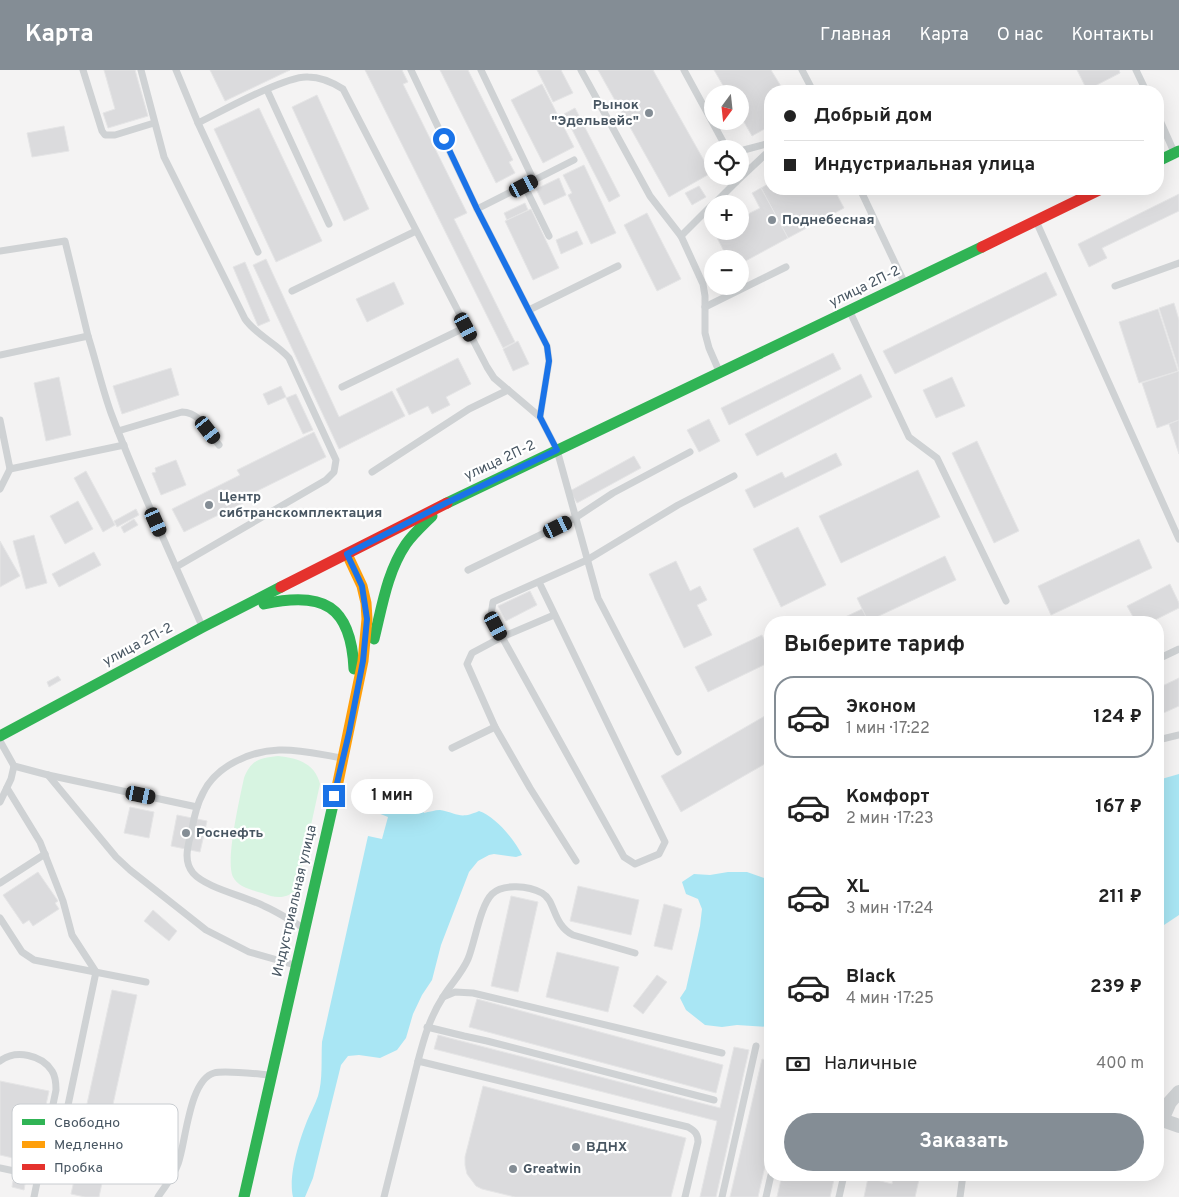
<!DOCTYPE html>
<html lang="ru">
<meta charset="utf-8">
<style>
:root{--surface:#fff;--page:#f2f2f2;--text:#222;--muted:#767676;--line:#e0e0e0;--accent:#848d95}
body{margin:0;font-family:Overpass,sans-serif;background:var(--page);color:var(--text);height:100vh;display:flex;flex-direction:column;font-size:19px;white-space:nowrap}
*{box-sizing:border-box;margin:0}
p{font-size:16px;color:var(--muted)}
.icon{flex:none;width:28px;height:28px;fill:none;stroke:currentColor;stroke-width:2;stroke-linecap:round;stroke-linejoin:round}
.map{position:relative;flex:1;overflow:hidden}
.sheet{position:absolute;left:764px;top:546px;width:400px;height:565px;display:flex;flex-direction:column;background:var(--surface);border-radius:20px;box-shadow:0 5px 20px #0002}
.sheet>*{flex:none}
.hud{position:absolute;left:764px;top:15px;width:400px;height:110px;border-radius:20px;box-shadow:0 5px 20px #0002;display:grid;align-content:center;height:110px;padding:0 20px;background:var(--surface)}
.needle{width:32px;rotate:195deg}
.controls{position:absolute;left:704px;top:15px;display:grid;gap:10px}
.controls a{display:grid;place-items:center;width:45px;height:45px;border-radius:50%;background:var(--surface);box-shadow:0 5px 20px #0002;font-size:25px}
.end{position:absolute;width:22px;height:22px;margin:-11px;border:6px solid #1a73e8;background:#fff;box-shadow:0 0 0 2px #fff}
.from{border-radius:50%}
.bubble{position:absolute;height:35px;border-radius:18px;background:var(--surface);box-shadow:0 5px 20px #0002;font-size:16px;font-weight:700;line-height:35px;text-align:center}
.car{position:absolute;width:15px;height:30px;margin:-15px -8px;border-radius:6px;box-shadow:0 0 4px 1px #0007;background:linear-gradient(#222 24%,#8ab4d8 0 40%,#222 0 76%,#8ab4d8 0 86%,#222 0)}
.hud b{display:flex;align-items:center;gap:18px;height:48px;font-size:19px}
.hud b+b{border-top:1px solid var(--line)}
.hud i{width:12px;height:12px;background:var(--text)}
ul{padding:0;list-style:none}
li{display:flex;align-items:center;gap:15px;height:82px;margin:0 10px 8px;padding:0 10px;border:2px solid transparent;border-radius:20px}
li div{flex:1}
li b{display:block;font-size:19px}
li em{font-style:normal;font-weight:700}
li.on{border-color:var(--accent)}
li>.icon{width:45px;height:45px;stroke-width:1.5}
h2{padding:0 20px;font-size:22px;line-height:60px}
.pay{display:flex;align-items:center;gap:12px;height:55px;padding:0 20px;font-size:19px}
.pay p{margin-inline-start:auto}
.primary-button{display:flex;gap:10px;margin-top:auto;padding:10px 20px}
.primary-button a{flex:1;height:58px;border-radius:30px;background:var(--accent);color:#fff;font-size:20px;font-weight:700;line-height:58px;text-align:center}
header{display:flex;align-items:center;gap:30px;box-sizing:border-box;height:70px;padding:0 25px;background:var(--accent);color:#fff}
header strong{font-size:24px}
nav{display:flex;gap:28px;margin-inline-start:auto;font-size:18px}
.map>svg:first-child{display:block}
.green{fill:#d7f4e1}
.water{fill:#a9e6f4}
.building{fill:#dbdbdd;stroke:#e5e5e6}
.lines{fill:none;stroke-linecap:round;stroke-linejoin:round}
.lane{stroke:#cfd2d4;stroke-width:7}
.street{stroke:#cfd2d4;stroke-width:14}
.fast{stroke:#30b455;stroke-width:11}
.slow{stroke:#ff9f0a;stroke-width:11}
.jam{stroke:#e5322d;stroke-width:11}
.route{stroke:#1a73e8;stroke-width:6}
.poi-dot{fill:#848d95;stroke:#fff;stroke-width:2}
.labels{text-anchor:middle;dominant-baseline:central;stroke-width:4.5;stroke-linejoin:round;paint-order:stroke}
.poi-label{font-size:14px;font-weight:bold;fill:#485662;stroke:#fff;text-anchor:start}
.street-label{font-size:14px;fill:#485662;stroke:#fff}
.key{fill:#fff;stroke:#c8ccd0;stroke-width:1}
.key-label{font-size:14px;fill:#485662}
</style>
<header>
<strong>Карта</strong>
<nav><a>Главная</a><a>Карта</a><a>О нас</a><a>Контакты</a></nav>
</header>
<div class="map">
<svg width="1179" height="1127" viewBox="0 0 1179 1127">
<rect width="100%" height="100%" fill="#f4f3f3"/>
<path class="green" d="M278,686C297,688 315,693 320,714L297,819C286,830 275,828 262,823C252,820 238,817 233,807C225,792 240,727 244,708C251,690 259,688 278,686Z"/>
<g class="water">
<polygon points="1179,704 1179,845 1158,859 1158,710"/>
<path d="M392,726C412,726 413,728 424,743C429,742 435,740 440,740C458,743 459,750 479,741C495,746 515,770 522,785L516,787L494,784L489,785L478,791L469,802L441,875L432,910L422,925L413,944L406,968L397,980L380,988L359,985L348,986L341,995L313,1108L305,1127H293C288,1106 299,1071 307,1051C310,1043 315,1035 318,1026C323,1010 321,990 322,972L368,766L382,769L388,747L378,743L375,735L379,730Z"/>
<polygon points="728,802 747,802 770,810 770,957 737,955 722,957 705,955 686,940 680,928 686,919 700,856 702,839 698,829 686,824 682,812 694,804 710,805"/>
</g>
<g class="building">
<polygon points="104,0 135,0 148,46 108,58 103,43 115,39"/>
<polygon points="210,0 290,0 225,31"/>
<polygon points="365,0 402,0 408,12 403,14 467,143 454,149 515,272 503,278"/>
<polygon points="440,0 468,0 513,90 509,92 515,103 496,113"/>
<polygon points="537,0 561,0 573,23 553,32"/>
<polygon points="598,0 653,0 711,103 669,127"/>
<polygon points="714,0 771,0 784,21 770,21 770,56 752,66 740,45 740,24 728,24"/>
<polygon points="1077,0 1119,0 1120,3 1087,20"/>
<polygon points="542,14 574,77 543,93 511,30"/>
<polygon points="317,25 369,139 344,151 292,37"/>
<polygon points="259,38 322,171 276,192 214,59"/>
<polygon points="575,38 620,126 609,132 564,44"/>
<polygon points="64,56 69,81 32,87 27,63"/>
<polygon points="584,95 616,163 591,174 568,125 572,123 563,105"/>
<polygon points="559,108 566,125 544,135 536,119"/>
<polygon points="770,113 770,119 834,119 844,138 788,168 761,118"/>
<polygon points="699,116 706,127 692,135 685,123"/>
<polygon points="761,118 788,168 740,194 740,189 728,189 714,162 740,161 740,148 760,138 752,123"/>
<polygon points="1179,124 1179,141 1102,178 1107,188 1089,197 1078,174"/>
<polygon points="525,133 528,140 507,150 504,143"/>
<polygon points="531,139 559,198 533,210 505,151"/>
<polygon points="647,143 681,209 657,221 624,155"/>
<polygon points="577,161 583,174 561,184 556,170"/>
<polygon points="266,189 339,347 392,321 405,346 339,379 253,195"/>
<polygon points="245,192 270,251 258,256 233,197"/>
<polygon points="1046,202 1057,225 895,304 883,281"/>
<polygon points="394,212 404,234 367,252 356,229"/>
<polygon points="1174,233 1179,250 1179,300 1159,238"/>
<polygon points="1158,239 1178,301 1139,313 1119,252"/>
<polygon points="518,271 529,294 513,301 503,279"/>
<polygon points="833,283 841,299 729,355 721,338"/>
<polygon points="458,288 471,314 446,327 450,335 432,344 428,336 409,345 396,319"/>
<polygon points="171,298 179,325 122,344 113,316"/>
<polygon points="1179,301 1179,350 1157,358 1142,313"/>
<polygon points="861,304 872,327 757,386 745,364"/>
<polygon points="59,307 71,365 46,371 34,313"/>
<polygon points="952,307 965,336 936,348 923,320"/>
<polygon points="281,316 286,327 268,335 263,324"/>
<polygon points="296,324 313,360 303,364 286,328"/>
<polygon points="709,349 720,371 699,382 687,360"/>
<polygon points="1179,350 1179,384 1169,354"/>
<polygon points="314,362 326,387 251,424 253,428 184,462 172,439 240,405 237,400"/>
<polygon points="977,371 1019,461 994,473 952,383"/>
<polygon points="836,383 842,395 754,438 745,420 782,402 785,408"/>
<polygon points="634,386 641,398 577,433 570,421"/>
<polygon points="176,390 186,415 161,425 152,403 156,402 155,398"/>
<polygon points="918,400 940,447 841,493 819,446"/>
<polygon points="86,401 115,455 103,462 74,408"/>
<polygon points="78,431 93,459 65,474 50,446"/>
<polygon points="136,439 139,445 117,457 114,451"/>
<polygon points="134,449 138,455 124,463 121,457"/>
<polygon points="798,457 826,515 781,537 753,479"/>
<polygon points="34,465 47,513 26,519 13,471"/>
<polygon points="1139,469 1152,498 1051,545 1038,516"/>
<polygon points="0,471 20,506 0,517"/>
<polygon points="94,482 101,495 59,517 52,504"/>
<polygon points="945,486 956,510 868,551 857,528"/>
<polygon points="676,491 690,521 700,516 707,530 697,535 712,565 684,578 649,504"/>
<polygon points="1170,514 1179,533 1179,538 1151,552 1136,552 1127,536"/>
<polygon points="530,521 537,535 506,551 498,536"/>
<polygon points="862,539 868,551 840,552 839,550"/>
<polygon points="762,565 770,582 770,592 708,622 695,597"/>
<polygon points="58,606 61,610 49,617 47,612"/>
<polygon points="1179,608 1179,636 1159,645 1158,618"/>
<polygon points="770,643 770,691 681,742 661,706"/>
<polygon points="130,737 154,742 149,768 124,763"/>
<polygon points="177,745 207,751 200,782 171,776"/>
<polygon points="38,802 58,831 55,833 59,839 33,856 29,850 23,854 3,825"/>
<polygon points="578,816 639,830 631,865 570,851"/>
<polygon points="511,826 538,832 518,922 491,916"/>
<polygon points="664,834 682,839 672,880 654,876"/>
<polygon points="153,840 177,861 169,871 144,851"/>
<polygon points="557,882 619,897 608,942 546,927"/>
<polygon points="657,905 667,912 643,944 633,936"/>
<polygon points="112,920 137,925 110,1048 85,1043"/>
<polygon points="477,929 723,995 716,1023 469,957"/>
<polygon points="438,965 720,1038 734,977 749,980 716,1127 700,1127 717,1051 434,979"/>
<polygon points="762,989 770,991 770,1074 758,1127 730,1127"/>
<polygon points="0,1011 49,1021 40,1062 45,1063 41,1079 37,1078 34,1093 0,1085"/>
<polygon points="483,1016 686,1068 671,1127 515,1127 482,1119 476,1116 467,1104 465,1095 465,1087"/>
<polygon points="80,1084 107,1090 99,1127 85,1127 71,1124"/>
<polygon points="782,1105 835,1105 830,1127 777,1127"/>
<polygon points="894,1105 920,1105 915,1127 864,1127 868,1108 892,1114"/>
<polygon points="13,1111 25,1114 24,1120 12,1117"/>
</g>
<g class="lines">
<g class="lane">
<polyline points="83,0 102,61 105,65 115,65 154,53"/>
<path d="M141,0L164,87L245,249C256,265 276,273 289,288L336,390L334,402L326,410L176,497"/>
<polyline points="176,0 198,53 258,182"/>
<polyline points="411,0 477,139 547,276 549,291 540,347 557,380 598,528 678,682"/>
<polyline points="481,0 534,111"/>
<polyline points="581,0 650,126 681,166 703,214 705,226 705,263 709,278 719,301"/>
<polyline points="684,0 727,79"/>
<polyline points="802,0 813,21"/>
<polyline points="1136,0 1146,21"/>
<polyline points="267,20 329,154"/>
<polyline points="1158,46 1174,82"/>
<path d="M198,53C220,42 287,5 308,7C321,7 332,12 343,19L487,297L494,308L540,347"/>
<polyline points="740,81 770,73"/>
<polyline points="734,106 736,112 770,80"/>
<polyline points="524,115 549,166"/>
<polyline points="860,119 905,214"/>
<polyline points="714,134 736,112"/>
<polyline points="477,139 574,90"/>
<polyline points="1036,151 1179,469"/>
<polyline points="681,166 712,135"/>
<polyline points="0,181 65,171 88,266"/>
<polyline points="1115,216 1179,193"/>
<polyline points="292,221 416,161"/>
<polyline points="705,237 786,197"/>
<polyline points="529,240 618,196"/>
<polyline points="850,242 909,367 937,388 1006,531"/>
<path d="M0,285L88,266C96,291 102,318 111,343C138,415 171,485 202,556"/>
<polyline points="342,317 466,257"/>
<polyline points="0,350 10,399 124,375"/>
<path d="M118,361L182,342C200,342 209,362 219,375"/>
<polyline points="372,402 469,339 508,320"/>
<polyline points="0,419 10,399"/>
<polyline points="468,500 575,448 613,423 690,382"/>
<polyline points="539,512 665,772 659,784 635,794 624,787 502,567 491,545 493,532 587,490 678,435 734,406"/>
<polyline points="554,545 502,567 472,583 467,594 495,657 530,718 576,791"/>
<polyline points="1158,589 1179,579"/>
<polyline points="1158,670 1179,665"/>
<polyline points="0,671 14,696 48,705 197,737"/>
<polyline points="452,678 495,657"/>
<polyline points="48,705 116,787 130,800 206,860 249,882 295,895"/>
<polyline points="7,718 40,772 63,831 72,865 96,902 67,1040"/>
<polyline points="0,732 11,709 14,696"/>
<polyline points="0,813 45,784"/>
<polyline points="0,848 22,882 34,890 146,912"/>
<path d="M304,858C291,851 278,842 264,836C245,826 206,818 193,803C182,790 189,773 192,759C194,747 197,734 203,723C216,696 250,681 279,680C300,679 322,685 343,688"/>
<polyline points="443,927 455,922 473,923 722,983"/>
<polyline points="427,957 464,966 487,971 714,1030"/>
<path d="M0,991C16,979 42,985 52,1001C56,1007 56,1014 56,1020L34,1127"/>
<path d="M418,991C424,968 430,947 443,927C451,914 462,903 468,889C475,872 480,836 492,824C503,813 529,816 542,823C556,831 552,854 573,865L635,883"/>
<polyline points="48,1060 99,1071"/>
<polyline points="0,1098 38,1106"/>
<path d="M158,1127C165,1116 174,1106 178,1094C186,1072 189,1010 214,1003C224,1000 257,1004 269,1005"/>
<path d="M384,1127L418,991L688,1057C695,1061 698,1064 698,1072L685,1127"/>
<polyline points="722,1127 756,976"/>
<polyline points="766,1127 771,1105"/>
<polyline points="839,1127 844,1105"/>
<polyline points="960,1127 963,1105"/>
</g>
<polyline class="street" points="1179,1022 1170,1032 1162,1050 1179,1056"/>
<g class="fast">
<polyline points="1158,91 1179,81"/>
<polyline points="447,433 982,177"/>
<path d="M264,534C323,521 351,535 354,599"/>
<path d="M374,569C382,537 387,502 406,474C413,464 423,455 432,446"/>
<polyline points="0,666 203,557 281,517"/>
<polyline points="244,1127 337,717"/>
</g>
<polyline class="slow" points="337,717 363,591 367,549 366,533 362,516 347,484"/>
<g class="jam">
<polyline points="982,177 1101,119"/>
<polyline points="281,517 447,433"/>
</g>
</g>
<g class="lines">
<polyline class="route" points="334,726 349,663 363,591 367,549 362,516 347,484 446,433 557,380 540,347 549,291 547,276 477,139 444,69"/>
</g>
<g class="poi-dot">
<circle cx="649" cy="43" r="5"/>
<circle cx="772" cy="150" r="5"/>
<circle cx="209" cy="435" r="5"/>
<circle cx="186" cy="763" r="5"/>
<circle cx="576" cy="1077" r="5"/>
<circle cx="513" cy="1099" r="5"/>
</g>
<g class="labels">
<g class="poi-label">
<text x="639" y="35" text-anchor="end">Рынок<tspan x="639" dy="16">"Эдельвейс"</tspan></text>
<text x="782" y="150">Поднебесная</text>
<text x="219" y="427">Центр<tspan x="219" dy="16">сибтранскомплектация</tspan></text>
<text x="196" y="763">Роснефть</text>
<text x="586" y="1077">ВДНХ</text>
<text x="523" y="1099">Greatwin</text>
</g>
<g class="street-label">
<text transform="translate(865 217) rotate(-26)">улица 2П-2</text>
<text transform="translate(500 391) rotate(-25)">улица 2П-2</text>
<text transform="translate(138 575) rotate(-28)">улица 2П-2</text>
<text transform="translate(295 831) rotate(-77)">Индустриальная улица</text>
</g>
</g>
<rect x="12" y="1034" width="166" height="80" rx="8" class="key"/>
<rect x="22" y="1049" width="23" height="6" fill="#30b455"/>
<rect x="22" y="1071" width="23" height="7" fill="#ff9f0a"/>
<rect x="22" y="1094" width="23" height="6" fill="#e5322d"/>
<g class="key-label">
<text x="54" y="1057">Свободно</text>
<text x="54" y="1079">Медленно</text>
<text x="54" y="1102">Пробка</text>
</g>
</svg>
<div class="controls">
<a><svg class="needle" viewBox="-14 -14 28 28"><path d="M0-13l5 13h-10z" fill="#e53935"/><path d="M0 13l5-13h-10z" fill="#767676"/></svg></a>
<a><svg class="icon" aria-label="locate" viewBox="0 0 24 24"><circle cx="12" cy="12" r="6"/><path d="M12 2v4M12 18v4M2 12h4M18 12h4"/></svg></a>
<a>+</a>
<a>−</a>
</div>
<i class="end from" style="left:444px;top:69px"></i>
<i class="end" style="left:334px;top:726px"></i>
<div class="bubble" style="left:351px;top:709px;width:82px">1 мин</div>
<i class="car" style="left:524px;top:116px;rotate:63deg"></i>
<i class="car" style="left:466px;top:257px;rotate:152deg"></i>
<i class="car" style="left:208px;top:360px;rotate:142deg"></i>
<i class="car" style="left:156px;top:452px;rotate:156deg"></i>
<i class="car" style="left:558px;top:457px;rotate:64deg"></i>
<i class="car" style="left:496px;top:556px;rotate:152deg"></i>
<i class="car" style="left:141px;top:725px;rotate:102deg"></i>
<div class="hud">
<b><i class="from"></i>Добрый дом</b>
<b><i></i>Индустриальная улица</b>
</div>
<section class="sheet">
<h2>Выберите тариф</h2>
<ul>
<li class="on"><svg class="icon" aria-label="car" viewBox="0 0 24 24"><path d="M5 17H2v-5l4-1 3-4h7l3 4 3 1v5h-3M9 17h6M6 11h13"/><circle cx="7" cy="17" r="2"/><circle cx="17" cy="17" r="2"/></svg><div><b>Эконом</b><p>1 мин · 17:22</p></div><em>124 ₽</em></li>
<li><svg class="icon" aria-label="car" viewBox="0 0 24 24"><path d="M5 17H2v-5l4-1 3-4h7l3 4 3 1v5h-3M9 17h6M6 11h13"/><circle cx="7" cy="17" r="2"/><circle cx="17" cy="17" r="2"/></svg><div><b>Комфорт</b><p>2 мин · 17:23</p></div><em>167 ₽</em></li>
<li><svg class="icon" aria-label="car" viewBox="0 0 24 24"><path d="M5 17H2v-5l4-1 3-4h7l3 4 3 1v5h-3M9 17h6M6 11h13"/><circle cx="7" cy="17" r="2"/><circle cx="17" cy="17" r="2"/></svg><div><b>XL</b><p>3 мин · 17:24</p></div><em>211 ₽</em></li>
<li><svg class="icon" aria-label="car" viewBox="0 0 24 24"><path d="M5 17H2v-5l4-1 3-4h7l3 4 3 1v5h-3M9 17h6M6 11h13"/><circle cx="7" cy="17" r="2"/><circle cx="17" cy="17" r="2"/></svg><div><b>Black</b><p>4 мин · 17:25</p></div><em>239 ₽</em></li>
</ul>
<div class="pay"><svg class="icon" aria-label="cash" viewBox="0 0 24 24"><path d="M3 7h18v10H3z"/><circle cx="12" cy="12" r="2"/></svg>Наличные<p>400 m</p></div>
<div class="primary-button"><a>Заказать</a></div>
</section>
</div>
